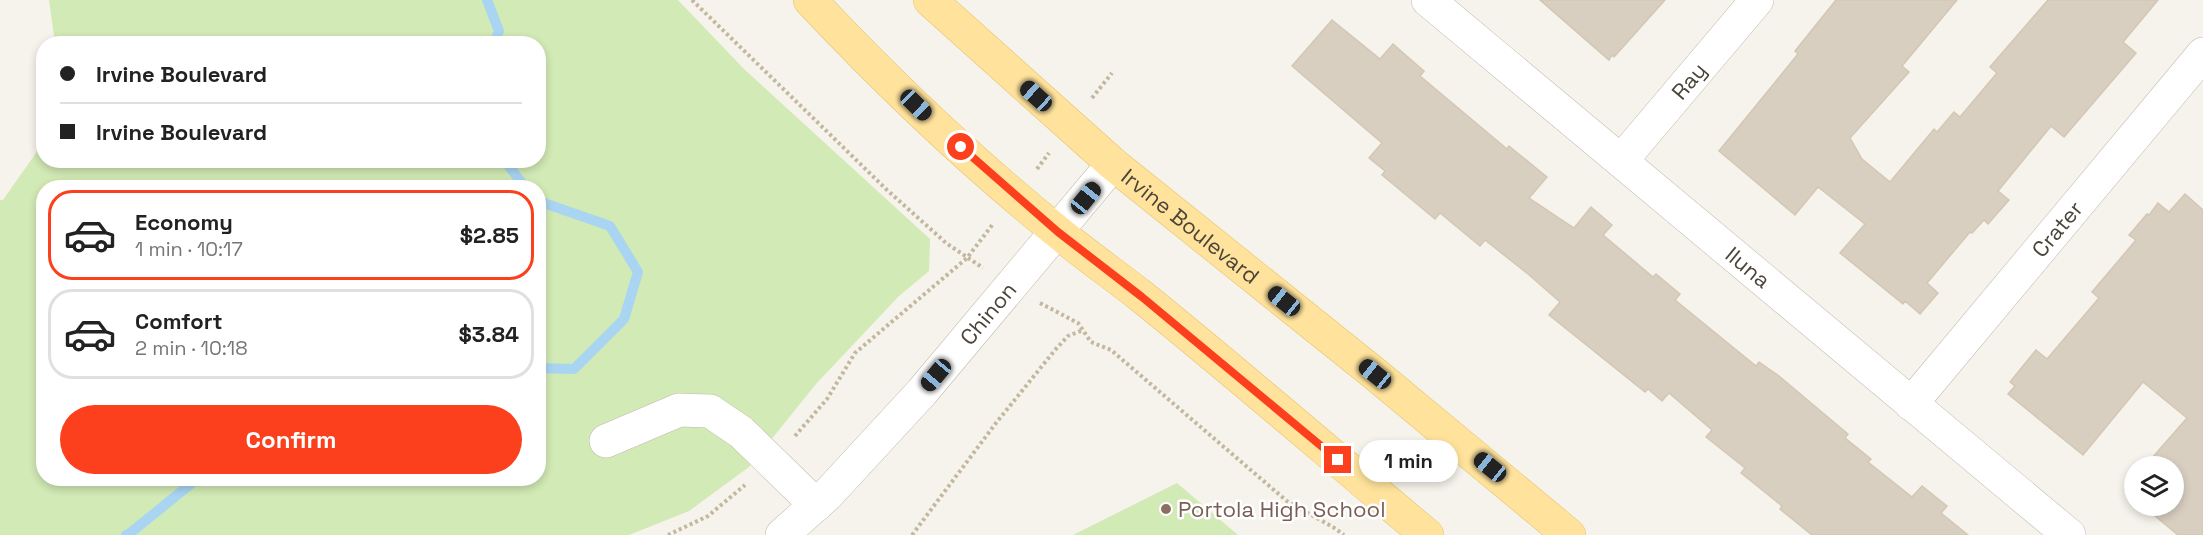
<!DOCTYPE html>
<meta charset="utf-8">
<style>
:root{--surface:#fff;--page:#f6f6f6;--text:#222;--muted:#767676;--line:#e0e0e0;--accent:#fc3f1d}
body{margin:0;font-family:"Space Grotesk",sans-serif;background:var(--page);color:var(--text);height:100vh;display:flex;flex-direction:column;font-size:22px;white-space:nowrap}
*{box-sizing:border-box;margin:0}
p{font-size:20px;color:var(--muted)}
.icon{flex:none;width:33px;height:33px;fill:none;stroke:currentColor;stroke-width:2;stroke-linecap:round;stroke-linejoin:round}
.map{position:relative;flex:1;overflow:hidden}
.sheet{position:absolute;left:36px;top:180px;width:510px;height:306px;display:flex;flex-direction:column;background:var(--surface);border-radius:24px;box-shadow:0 3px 9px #0003}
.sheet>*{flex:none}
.hud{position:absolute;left:36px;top:36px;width:510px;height:132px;border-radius:24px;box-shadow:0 3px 9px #0003;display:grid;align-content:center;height:132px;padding:0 24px;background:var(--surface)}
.tools{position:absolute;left:2124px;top:456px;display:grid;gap:12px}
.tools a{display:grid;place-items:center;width:60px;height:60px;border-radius:50%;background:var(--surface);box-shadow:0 3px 9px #0003;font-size:30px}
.end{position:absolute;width:27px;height:27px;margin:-14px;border:8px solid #fc3f1d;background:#fff;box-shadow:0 0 0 3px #fff}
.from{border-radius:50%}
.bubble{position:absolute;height:42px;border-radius:21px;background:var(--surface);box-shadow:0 3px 9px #0003;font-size:20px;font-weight:700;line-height:42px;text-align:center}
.car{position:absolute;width:18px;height:36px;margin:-18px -9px;border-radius:8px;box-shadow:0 0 4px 2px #0007;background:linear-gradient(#222 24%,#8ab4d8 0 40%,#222 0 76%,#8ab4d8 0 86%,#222 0)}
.hud b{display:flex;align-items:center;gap:21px;height:57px;font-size:22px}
.hud b+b{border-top:2px solid var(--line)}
.hud i{width:15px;height:15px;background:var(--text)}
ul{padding:10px 0 0;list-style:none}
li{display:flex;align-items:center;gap:18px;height:90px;margin:0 12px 9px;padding:0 12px;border:3px solid var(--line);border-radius:24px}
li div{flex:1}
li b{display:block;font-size:22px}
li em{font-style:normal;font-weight:700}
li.on{border-color:var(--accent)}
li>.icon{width:54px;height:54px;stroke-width:1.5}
.cta{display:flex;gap:12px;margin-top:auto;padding:12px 24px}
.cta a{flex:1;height:69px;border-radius:36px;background:var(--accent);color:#fff;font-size:24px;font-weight:700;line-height:69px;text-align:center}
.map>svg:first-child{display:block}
.green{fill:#d2eab5;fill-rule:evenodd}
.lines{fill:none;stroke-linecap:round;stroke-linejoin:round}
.stream{stroke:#a9d4f2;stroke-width:10}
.building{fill:#d8cfc1;stroke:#d3c7b4;stroke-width:1.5}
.minor-casing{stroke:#c2bbae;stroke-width:34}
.major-casing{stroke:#e6c16a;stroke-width:34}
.path{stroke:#c4b79f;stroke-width:4;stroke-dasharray:3 3;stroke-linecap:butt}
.minor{stroke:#fff;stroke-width:33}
.major{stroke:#ffe39c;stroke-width:33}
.route{stroke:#fc3f1d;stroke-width:8}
.education-dot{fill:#8d6e63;stroke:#fff;stroke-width:2}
.labels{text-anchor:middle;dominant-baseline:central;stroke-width:5;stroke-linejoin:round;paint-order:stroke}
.street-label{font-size:22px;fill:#4b4439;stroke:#fff}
.education-label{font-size:22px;fill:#785e54;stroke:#fff;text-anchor:start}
</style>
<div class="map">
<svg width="2203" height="535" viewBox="0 0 2203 535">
<rect width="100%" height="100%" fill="#f6f3ec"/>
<g class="green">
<path d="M49,0H678L744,69L930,239L929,271L899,296L816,384L749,467L689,511L629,535H0V200H3L43,143L44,160H538V44L55,43ZM44,188H538V478H44Z"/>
<polygon points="1177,483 1238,535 1073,535"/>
</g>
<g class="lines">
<g class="stream">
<polyline points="487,0 499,31 494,44"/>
<polyline points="504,160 526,188"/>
<polyline points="538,201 610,226 638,272 624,319 574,369 538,368"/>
<polyline points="126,535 129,534 198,478"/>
</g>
</g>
<g class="building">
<polygon points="1540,0 1665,0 1614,57 1612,55 1609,60"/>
<polygon points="1836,0 1957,0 1902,66 1909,72 1850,138 1862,159 1890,182 1934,129 1937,132 1954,112 1960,117 1997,73 1990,67 2048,0 2158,0 2123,42 2136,53 2064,137 2051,126 1998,191 2009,200 1988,224 1984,220 1972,233 1970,232 1927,283 1938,293 1920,314 1905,301 1903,304 1840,253 1865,224 1818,187 1795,215 1719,151 1785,70 1798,54 1795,51"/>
<polygon points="1332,20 1380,59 1393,44 1424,71 1420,76 1507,149 1509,146 1547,177 1529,198 1574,228 1591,207 1612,225 1603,235 1653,277 1656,274 1680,294 1675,300 1756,366 1759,362 1779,376 1848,434 1845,438 1871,459 1868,462 1912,497 1922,486 1947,506 1941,513 1968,535 1812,535 1780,509 1782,506 1741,473 1745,468 1706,437 1712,430 1669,393 1662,401 1648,389 1645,392 1549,315 1560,302 1528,274 1485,240 1480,246 1440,213 1435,219 1382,175 1385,171 1369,158 1382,143 1292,66"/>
<polygon points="2185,194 2203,210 2203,535 2178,535 2143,506 2174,506 2174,466 2145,466 2187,418 2143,382 2083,455 2008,394 2015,386 2010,382 2036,350 2047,359 2099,298 2092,292 2136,240 2129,235 2147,214 2149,215 2158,203 2169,212"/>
<polygon points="2134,479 2134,499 2125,490"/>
</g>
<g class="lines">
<g class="minor-casing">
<g id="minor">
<path id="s1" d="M1428,0L2069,535"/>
<path id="s2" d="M1621,161L1757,0"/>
<path id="s3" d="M1911,404L2203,54"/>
<polyline points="606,441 679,410 710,411 741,432 816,505"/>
<path id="s4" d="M782,535L827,495L922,392L1113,164"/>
</g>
</g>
<g class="major-casing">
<g id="major">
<path d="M810,0C887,82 971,162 1059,233C1086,255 1114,275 1141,296C1238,374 1332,456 1427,535"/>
<path id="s5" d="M930,0L1113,164L1375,374L1569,535"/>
</g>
</g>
<g class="path">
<polyline points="692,0 887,190 946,243 983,268"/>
<polyline points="1092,98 1112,73"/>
<polyline points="1037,169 1049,153"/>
<polyline points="1040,303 1078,323 1091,342 1111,350 1288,502 1333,527 1344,535"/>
<polyline points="795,436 827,399 855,353 967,258 993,224"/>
<polyline points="668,535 708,516 745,485"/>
<polyline points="912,535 996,423 1055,350 1068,336 1083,330"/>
</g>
<use href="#minor" class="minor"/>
<use href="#major" class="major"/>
</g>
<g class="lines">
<polyline class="route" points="961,147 1058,232 1142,297 1338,460"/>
</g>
<circle class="education-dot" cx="1166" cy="509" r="6"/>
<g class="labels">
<g class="street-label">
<text stroke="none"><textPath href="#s2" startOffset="105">Ray</textPath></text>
<text stroke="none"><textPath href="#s5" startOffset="345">Irvine Boulevard</textPath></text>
<text stroke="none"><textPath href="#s3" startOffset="228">Crater</textPath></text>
<text stroke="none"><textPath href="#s1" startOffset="417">Iluna</textPath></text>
<text stroke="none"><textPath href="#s4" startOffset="303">Chinon</textPath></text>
</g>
<g class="education-label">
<text x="1178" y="509">Portola High School</text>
</g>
</g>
</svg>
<div class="tools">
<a><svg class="icon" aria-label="layers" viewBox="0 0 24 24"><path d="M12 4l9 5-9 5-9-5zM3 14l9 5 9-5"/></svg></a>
</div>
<i class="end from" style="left:961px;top:147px"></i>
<i class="end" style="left:1338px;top:460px"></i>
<div class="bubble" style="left:1359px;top:440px;width:99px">1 min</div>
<i class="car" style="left:1036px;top:96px;rotate:312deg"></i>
<i class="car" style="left:916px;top:105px;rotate:134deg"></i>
<i class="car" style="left:1086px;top:198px;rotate:39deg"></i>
<i class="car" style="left:1284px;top:301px;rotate:309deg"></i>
<i class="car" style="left:1375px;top:374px;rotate:309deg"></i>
<i class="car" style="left:936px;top:375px;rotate:220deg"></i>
<i class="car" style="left:1490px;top:467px;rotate:309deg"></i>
<div class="hud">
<b><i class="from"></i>Irvine Boulevard</b>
<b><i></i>Irvine Boulevard</b>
</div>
<section class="sheet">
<ul>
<li class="on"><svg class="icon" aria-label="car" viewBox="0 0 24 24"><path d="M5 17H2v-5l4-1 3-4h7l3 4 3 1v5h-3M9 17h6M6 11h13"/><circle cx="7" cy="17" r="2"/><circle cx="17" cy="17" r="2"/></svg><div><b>Economy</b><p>1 min · 10:17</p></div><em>$2.85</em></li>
<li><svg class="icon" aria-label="car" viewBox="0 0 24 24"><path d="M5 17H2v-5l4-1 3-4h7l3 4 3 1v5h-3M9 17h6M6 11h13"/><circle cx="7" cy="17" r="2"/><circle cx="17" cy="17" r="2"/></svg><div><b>Comfort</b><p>2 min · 10:18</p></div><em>$3.84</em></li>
</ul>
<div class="cta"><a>Confirm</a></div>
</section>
</div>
